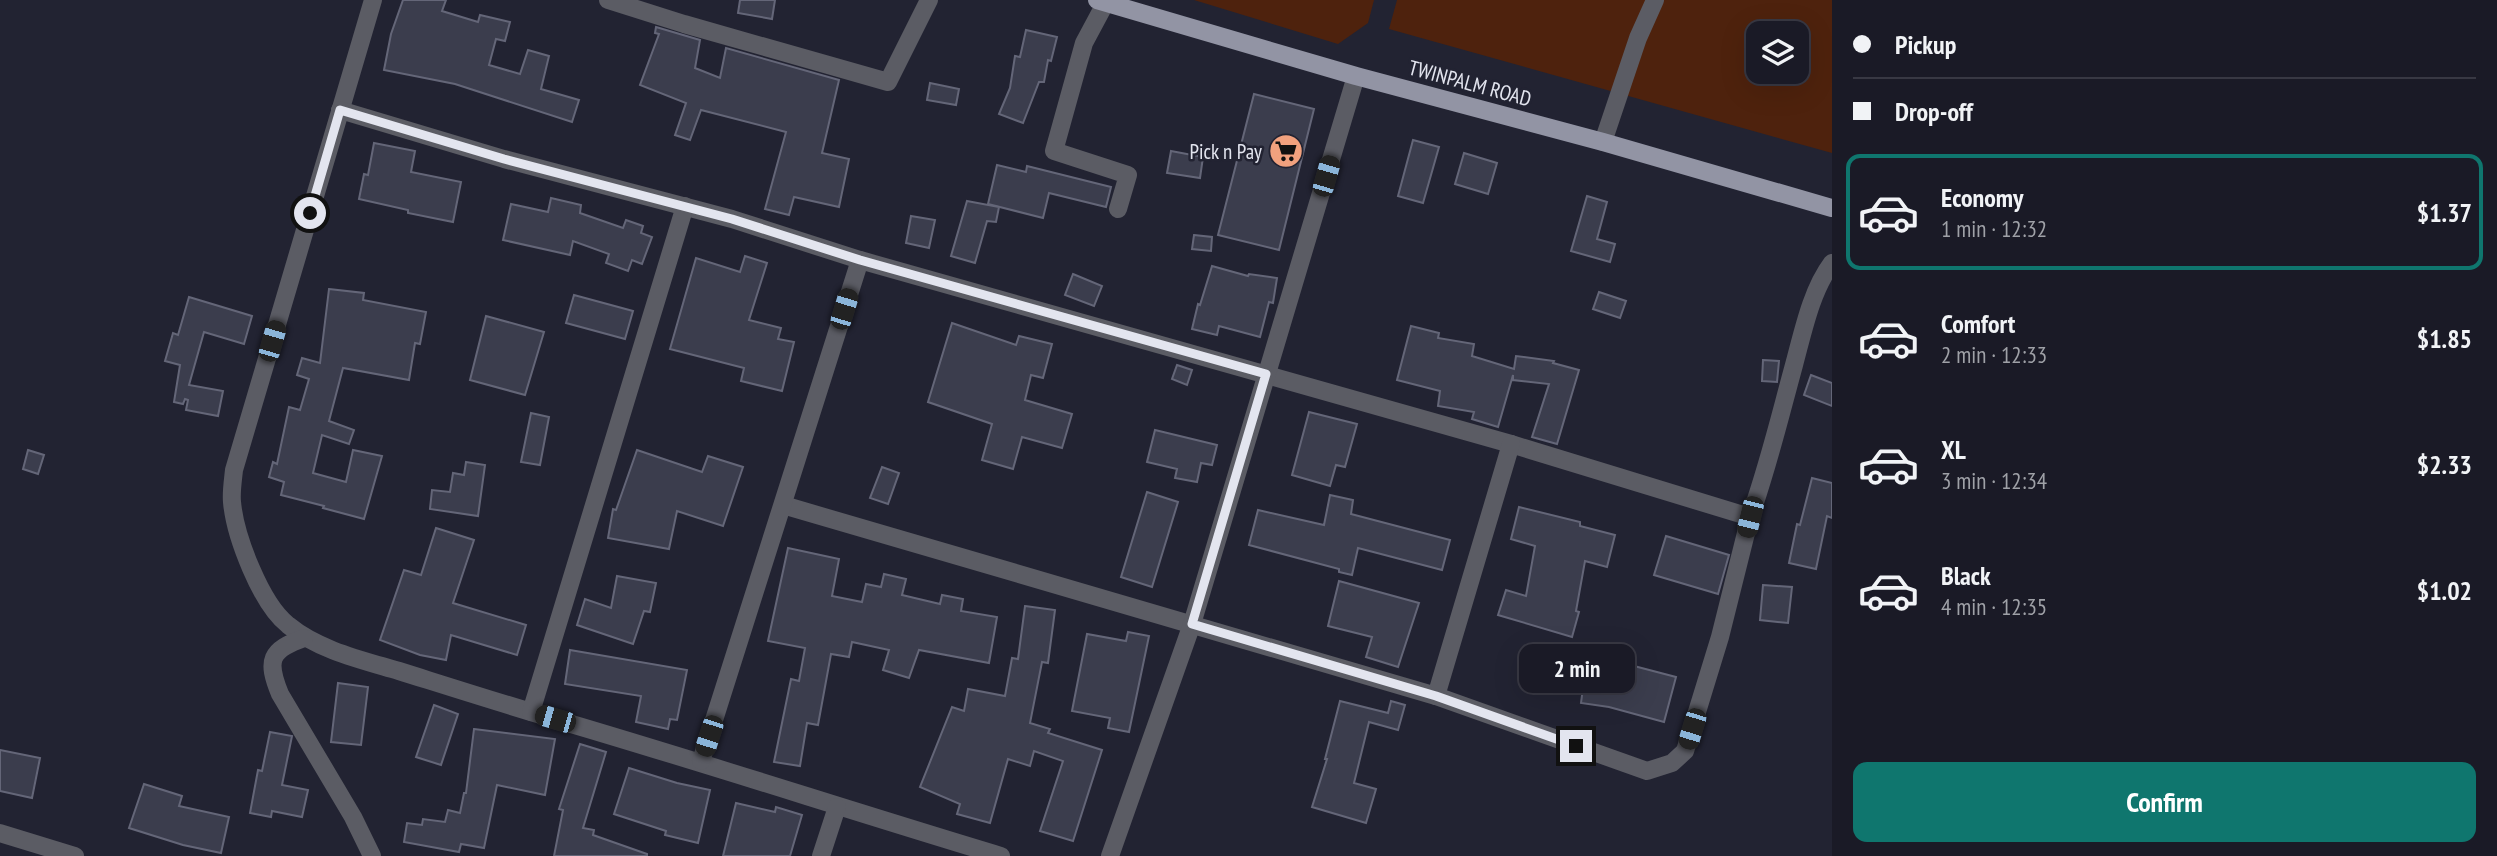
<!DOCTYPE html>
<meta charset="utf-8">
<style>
:root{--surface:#1a1a26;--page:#272732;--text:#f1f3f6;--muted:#9fa1a7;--line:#383843;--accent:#0f766e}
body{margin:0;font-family:"PT Sans Narrow",sans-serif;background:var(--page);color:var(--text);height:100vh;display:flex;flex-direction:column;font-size:26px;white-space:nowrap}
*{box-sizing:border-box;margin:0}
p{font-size:23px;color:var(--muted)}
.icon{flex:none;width:38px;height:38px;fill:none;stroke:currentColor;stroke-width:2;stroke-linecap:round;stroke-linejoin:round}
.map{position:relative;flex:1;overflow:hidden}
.side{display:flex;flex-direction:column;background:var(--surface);width:665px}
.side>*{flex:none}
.hud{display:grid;align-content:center;height:154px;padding:0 21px;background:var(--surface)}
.fabs{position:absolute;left:1746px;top:21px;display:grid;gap:14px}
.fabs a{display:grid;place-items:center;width:63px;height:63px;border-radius:14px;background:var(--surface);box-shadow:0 7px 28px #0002,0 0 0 2px var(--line);font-size:35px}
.end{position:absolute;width:32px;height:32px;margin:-16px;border:9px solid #e3e5ef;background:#111;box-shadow:0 0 0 4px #111}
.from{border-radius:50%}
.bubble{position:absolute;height:49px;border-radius:14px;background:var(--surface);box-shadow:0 7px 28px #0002,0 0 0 2px var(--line);font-size:23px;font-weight:700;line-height:49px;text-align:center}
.car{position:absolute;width:21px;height:42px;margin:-21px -10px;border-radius:9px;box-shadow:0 0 5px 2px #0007;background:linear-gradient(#222 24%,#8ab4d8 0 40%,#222 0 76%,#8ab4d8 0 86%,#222 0)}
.hud b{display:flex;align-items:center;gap:24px;height:66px;font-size:26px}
.hud b+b{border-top:2px solid var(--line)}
.hud i{width:18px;height:18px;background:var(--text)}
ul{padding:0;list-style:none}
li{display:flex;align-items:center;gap:21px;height:116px;margin:0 14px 10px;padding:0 7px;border:4px solid transparent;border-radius:14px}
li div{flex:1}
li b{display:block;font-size:26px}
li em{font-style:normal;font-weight:700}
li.current{border-color:var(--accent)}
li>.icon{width:63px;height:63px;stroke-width:1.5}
.action{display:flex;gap:14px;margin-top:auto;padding:14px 21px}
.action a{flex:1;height:80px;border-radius:14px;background:var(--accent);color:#fff;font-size:28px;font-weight:700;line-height:80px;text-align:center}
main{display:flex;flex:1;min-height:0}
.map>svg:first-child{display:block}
.green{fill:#4e220d;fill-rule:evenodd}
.building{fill:#3b3d4d;stroke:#646678;stroke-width:2}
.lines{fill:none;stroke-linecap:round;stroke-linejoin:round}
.minor{stroke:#5b5c64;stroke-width:18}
.major{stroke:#9294a4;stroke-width:18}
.route{stroke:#e3e5ef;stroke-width:9}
.labels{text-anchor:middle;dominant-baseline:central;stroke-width:5;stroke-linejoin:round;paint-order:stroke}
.street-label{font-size:21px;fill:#e3e5ef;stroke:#222332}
.poi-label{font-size:21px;fill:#e3e5ef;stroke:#222332;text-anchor:end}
</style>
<main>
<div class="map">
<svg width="1832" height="856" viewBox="0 0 1832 856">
<rect width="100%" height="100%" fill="#222332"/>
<g class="green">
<polygon points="1194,0 1374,0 1368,23 1338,44"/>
<path d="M1397,0H1832V153L1389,29ZM1759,33H1797V72H1759Z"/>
</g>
<g class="building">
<polygon points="403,0 446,0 442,11 478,22 480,15 510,22 505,41 496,39 489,65 520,74 528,50 549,56 541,89 579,100 572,122 455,84 384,70 391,34"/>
<polygon points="740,0 775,0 772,19 738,13"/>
<polygon points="656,27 700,40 695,68 720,78 726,48 839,80 822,153 849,159 839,207 794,197 789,215 765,209 786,132 701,110 690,140 675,135 686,103 640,85 659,34 655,33"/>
<polygon points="1026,30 1057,37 1051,61 1048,60 1044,82 1039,82 1023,123 999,114 1010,88 1015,56 1020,57"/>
<polygon points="930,83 959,89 956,105 927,100"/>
<polygon points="1254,94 1314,109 1279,250 1218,235"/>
<polygon points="1413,140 1439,147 1423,203 1398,196"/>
<polygon points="374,143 415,151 411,172 461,182 453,222 408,213 408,210 359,199 364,174 368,175"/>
<polygon points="1171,151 1203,157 1200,178 1167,173"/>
<polygon points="1464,153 1497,163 1488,194 1455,184"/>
<polygon points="997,165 1026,172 1027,166 1111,187 1106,207 1049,193 1043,218 988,204"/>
<polygon points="1587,196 1607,202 1597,239 1615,244 1610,262 1571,251"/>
<polygon points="551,198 581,205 580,213 623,228 626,220 643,226 641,233 652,237 642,264 632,260 628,271 606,263 609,254 573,241 570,255 503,240 511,204 548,212"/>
<polygon points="967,201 999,207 996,222 987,221 975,263 951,256"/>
<polygon points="911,216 935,220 929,248 906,243"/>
<polygon points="1194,235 1212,237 1211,251 1192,249"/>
<polygon points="745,256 767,263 749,320 781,328 778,339 794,342 782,391 741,381 744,368 670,349 696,258 740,272"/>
<polygon points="1212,266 1248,276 1249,274 1277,278 1273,303 1269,302 1260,337 1219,326 1217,335 1192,329 1198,304 1200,305"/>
<polygon points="1073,274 1102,286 1094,306 1065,295"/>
<polygon points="329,289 364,293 363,300 426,312 420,344 415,343 409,380 343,368 329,421 354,430 349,444 322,435 313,473 346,482 353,450 382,456 364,519 323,508 324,506 281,495 284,482 269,477 273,462 277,464 289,407 300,410 309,379 297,375 302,358 320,363"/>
<polygon points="1599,292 1626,301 1620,318 1593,309"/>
<polygon points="574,295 633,311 625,339 566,323"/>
<polygon points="189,297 252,316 244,344 204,332 189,385 223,391 218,416 186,410 188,400 185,399 183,404 174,402 180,365 165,361 173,333 178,335"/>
<polygon points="486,316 544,332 525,395 470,380"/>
<polygon points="952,323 1016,345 1019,336 1052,344 1043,378 1031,375 1025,400 1072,414 1062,448 1022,437 1013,469 982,460 992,424 928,402"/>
<polygon points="1411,326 1439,333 1438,338 1474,344 1472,356 1514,369 1516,356 1554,361 1553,363 1579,370 1557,444 1532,437 1549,384 1513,380 1513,375 1498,427 1472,419 1474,412 1438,406 1440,391 1397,380"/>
<polygon points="1763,360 1779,361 1777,382 1762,381"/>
<polygon points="1177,365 1192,370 1187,385 1172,379"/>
<polygon points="1811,375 1832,383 1832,406 1804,395"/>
<polygon points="1309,412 1357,424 1345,467 1336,465 1330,486 1292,475"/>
<polygon points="531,413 549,417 540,465 521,462"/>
<polygon points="1155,430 1217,445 1212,465 1201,463 1197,482 1175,478 1177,469 1147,462"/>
<polygon points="28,450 44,455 38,474 23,469"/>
<polygon points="637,450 702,472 708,456 743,467 723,526 677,511 669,549 608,538 613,509 616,510"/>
<polygon points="466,462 485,465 478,516 430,509 432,490 450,492 453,473 464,475"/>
<polygon points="882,467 899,473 888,504 870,498"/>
<polygon points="1812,478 1832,483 1832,518 1827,516 1816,569 1789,563 1797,524 1800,525"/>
<polygon points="1147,492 1178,502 1152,587 1121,577"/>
<polygon points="1330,495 1353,500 1351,514 1450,540 1442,570 1358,548 1352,575 1339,572 1339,569 1249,545 1258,510 1324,525"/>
<polygon points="1519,507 1580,522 1580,526 1615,535 1607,567 1585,561 1576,611 1579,612 1572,637 1498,615 1506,590 1526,596 1535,546 1511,539"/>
<polygon points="436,528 474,540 453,603 526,625 517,655 451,635 446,660 420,655 380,640 404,570 421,575"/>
<polygon points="1666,536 1729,555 1718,594 1654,575"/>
<polygon points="788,548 839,559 832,596 862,602 866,584 881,587 884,574 906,579 902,595 940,604 942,595 963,599 961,611 997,617 989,663 919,650 909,678 883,670 889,650 852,642 849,657 831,654 818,725 807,723 800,766 774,762 791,679 799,681 805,648 768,641"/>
<polygon points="617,576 656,583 650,612 644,611 633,644 577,625 585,599 611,608"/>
<polygon points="1339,581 1419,603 1398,667 1366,657 1372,637 1328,626"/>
<polygon points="1763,585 1792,587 1788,623 1760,620"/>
<polygon points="1025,606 1055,610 1048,663 1042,662 1030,723 1050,729 1048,733 1102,750 1073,841 1040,831 1063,761 1034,751 1030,766 1008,759 990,823 957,814 960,804 920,787 952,707 964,711 968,689 1005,696 1012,658 1018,659"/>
<polygon points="1128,632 1149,636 1129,732 1108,728 1110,718 1072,711 1087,634 1126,641"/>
<polygon points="570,650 687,670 677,720 670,719 668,729 636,722 641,696 565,684"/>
<polygon points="1587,657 1615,661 1676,677 1664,722 1609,707 1581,703"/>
<polygon points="338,683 368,687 361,745 331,742"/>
<polygon points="1340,701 1388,713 1391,701 1405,705 1398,730 1369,722 1354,783 1376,789 1366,823 1312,807 1327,759 1325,759"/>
<polygon points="434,705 458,714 441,765 416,757"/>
<polygon points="474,729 555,739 545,795 497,785 484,848 461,844 459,852 404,842 407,823 422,825 423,819 445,822 448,810 460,813 464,793 466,793"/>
<polygon points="270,732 292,736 282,785 308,790 302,817 272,811 271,817 250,813 258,770 262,771"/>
<polygon points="580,744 606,752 583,828 594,830 593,835 647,854 647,856 554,856 563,810 559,809"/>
<polygon points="0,750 40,758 32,798 0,791"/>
<polygon points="629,768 677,783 710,790 698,843 665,835 666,831 614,814"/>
<polygon points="144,784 182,796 179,806 229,817 221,853 183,845 129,828"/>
<polygon points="736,803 775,812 776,807 802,815 790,856 723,856"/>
</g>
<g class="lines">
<g class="minor">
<path d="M373,0L234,470C233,480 231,492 232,502C235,536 261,604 288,625C318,650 362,660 399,671C450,687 500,703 551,718C702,762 851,811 1001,856"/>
<polyline points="608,0 684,24 888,82 929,0"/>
<polyline points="1107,0 1084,43 1054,151 1128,175 1118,209"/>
<path d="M340,110L504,159L732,219L860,260L1511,444L1750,517C1768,467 1780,416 1794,365C1803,332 1811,291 1832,263"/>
<polyline points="1603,142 1638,38 1655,0"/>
<polyline points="783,505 1436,696 1647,771 1672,763 1685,751 1720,637 1750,517"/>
<path d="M304,638C270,650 266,660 280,694L353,817L372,856"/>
<polyline points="1436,696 1511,444"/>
<polyline points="531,712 685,206"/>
<polyline points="701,761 860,260"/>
<polyline points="0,833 75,856"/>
<polyline points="821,856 837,807"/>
<polyline points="1110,856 1192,624 1356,76"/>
</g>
<polyline class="major" points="1097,0 1356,76 1603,142 1832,208"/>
</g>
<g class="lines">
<polyline class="route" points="310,213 340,110 504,159 732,219 860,260 1266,374 1192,624 1436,696 1576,746"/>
</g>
<defs>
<g id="supermarket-disc" transform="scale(1.75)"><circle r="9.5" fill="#f1a17e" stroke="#222332"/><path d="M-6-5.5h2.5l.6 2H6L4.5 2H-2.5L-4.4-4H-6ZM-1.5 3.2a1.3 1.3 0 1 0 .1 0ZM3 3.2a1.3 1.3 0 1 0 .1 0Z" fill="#111"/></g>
</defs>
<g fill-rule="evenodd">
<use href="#supermarket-disc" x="1286" y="151"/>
</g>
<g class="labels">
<g class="street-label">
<text transform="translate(1470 83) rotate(15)">TWINPALM ROAD</text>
</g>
<g class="poi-label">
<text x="1262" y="151">Pick n Pay</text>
</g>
</g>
</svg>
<div class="fabs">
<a><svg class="icon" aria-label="layers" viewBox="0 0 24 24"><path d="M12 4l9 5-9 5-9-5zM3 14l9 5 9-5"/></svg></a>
</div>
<i class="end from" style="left:310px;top:213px"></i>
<i class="end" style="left:1576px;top:746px"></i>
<div class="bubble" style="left:1519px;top:644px;width:116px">2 min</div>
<i class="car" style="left:1326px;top:176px;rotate:16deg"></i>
<i class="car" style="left:844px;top:309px;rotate:17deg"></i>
<i class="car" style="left:272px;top:341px;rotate:16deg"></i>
<i class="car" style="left:1750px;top:517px;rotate:194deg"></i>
<i class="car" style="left:555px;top:719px;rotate:286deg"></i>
<i class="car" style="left:1692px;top:729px;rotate:197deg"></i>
<i class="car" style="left:709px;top:736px;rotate:198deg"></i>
</div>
<section class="side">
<div class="hud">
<b><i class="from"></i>Pickup</b>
<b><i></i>Drop-off</b>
</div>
<ul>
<li class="current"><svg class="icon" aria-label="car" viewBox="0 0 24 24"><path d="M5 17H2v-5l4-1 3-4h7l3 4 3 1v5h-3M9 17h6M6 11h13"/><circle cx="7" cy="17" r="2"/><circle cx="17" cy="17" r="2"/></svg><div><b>Economy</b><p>1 min · 12:32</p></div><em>$1.37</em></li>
<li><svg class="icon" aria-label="car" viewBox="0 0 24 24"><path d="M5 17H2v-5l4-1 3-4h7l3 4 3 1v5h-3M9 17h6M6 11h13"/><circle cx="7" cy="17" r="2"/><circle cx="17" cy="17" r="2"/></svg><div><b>Comfort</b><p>2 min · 12:33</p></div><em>$1.85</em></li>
<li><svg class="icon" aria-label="car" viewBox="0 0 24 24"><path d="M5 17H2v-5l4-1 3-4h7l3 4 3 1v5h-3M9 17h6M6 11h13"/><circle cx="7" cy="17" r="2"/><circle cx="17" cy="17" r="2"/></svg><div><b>XL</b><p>3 min · 12:34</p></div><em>$2.33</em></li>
<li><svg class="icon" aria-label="car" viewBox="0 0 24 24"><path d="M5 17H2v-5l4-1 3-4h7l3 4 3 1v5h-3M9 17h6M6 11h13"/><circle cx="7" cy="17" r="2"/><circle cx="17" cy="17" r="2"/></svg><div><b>Black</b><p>4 min · 12:35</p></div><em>$1.02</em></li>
</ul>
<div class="action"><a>Confirm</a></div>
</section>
</main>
